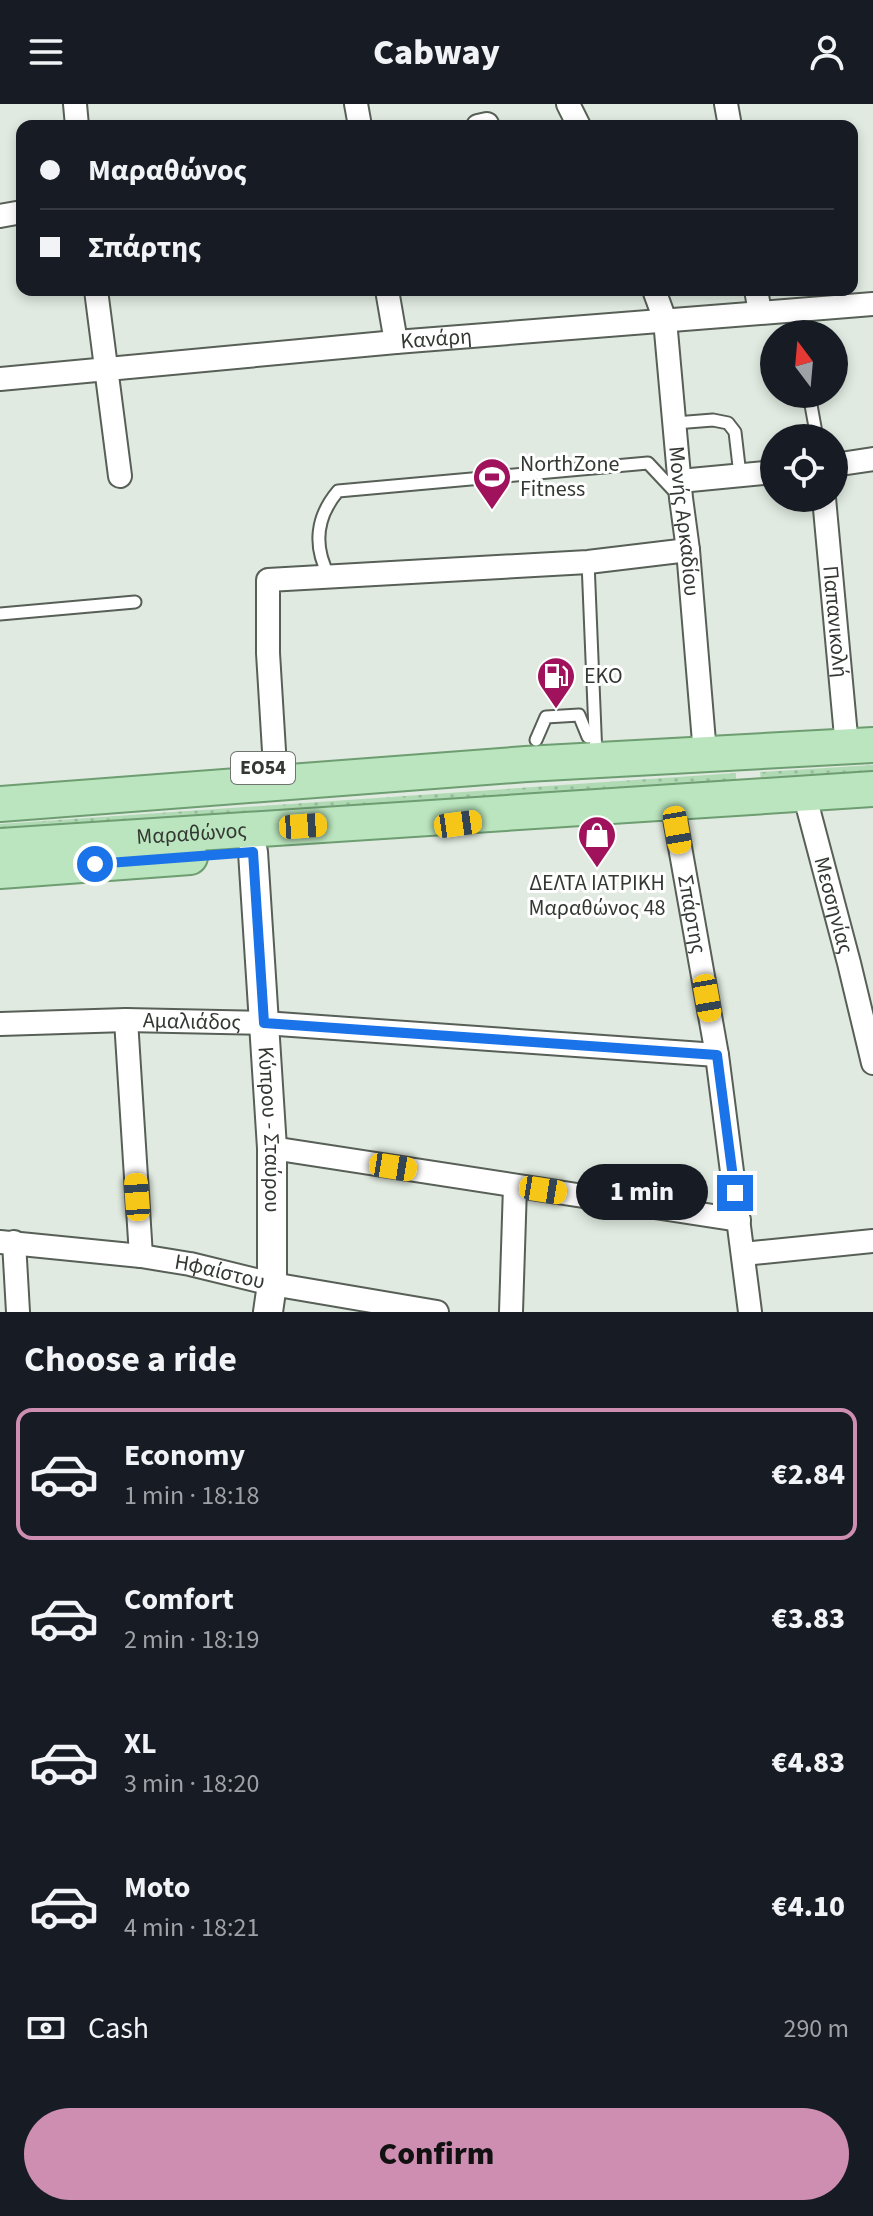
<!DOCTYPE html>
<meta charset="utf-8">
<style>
:root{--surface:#171b24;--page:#242831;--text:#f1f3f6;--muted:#9ea1a6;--line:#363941;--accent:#cd8eb1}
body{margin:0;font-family:"Source Sans 3",sans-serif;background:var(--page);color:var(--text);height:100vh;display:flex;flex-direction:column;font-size:30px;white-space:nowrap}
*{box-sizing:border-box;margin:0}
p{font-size:26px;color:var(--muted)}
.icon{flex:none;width:44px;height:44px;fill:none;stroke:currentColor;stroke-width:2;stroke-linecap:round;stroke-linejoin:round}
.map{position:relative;height:1208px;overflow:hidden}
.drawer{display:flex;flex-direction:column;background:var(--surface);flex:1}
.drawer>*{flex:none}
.top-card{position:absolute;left:16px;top:16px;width:842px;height:176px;border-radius:16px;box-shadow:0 4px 12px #0003;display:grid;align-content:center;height:176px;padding:0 24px;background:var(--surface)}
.needle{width:52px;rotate:344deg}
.controls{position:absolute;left:760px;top:216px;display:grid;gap:16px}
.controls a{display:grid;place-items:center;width:88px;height:88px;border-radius:50%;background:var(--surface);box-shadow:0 4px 12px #0003;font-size:40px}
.end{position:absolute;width:36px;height:36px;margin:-18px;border:10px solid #1a73e8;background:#fff;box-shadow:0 0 0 4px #fff}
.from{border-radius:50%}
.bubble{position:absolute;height:56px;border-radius:28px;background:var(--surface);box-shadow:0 4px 12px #0003;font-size:26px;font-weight:800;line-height:56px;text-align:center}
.car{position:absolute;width:24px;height:48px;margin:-24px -12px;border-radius:10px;box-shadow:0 0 6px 2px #0007;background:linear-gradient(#f5c518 24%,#345 0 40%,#f5c518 0 76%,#345 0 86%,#f5c518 0)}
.top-card b{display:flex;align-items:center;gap:28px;height:76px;font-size:30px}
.top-card b+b{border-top:2px solid var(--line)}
.top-card i{width:20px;height:20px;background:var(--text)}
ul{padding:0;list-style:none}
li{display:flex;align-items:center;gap:24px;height:132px;margin:0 16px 12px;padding:0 8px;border:4px solid transparent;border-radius:16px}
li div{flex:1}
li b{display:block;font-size:30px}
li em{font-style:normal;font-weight:800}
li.on{border-color:var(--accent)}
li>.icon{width:72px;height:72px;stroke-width:1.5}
h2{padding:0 24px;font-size:36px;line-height:96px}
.pay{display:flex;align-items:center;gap:20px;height:88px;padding:0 24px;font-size:30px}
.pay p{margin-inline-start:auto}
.button{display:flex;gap:16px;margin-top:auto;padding:16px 24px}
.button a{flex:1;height:92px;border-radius:48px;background:var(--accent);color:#111;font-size:32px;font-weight:800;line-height:92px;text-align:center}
header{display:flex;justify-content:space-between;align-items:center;height:104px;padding:0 24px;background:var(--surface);font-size:36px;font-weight:800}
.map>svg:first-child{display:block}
.grass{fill:url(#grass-dots)}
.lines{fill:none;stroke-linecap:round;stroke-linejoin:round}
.service-casing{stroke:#575f57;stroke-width:15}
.minor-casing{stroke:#575f57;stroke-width:26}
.tertiary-casing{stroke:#575f57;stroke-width:32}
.primary-casing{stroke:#6d9d71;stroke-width:38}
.service{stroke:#fff;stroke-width:11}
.minor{stroke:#fff;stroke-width:22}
.tertiary{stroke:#fff;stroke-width:28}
.primary{stroke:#bae5be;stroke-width:34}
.route{stroke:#1a73e8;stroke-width:10}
.labels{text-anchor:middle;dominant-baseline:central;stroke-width:6;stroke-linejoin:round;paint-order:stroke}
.shield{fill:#fff;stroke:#717471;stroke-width:2}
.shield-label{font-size:20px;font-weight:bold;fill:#343834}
.street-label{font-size:22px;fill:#343834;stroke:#fff}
.poi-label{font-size:22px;fill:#343834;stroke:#fff;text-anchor:start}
</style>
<header><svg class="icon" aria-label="menu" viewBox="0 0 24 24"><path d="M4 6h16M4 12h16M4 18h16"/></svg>Cabway<svg class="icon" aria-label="person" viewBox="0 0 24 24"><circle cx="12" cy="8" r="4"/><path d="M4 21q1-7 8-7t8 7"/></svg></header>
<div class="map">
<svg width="873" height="1208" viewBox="0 0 873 1208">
<defs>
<pattern id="grass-dots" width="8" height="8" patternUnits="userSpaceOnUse" patternTransform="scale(2)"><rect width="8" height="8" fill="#b0dab3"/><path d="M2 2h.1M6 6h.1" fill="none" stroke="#98bc9b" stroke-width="1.8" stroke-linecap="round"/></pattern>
</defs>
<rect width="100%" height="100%" fill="#e0eae0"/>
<g class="grass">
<polygon points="873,661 873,668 761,675 760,668"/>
<polygon points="736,669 736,678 0,728 0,720"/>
</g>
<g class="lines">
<g class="service-casing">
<g id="service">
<polyline points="809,290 817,334"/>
<polyline points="675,319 713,316 728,319 735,328 740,371"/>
<polyline points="588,458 596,652"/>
<path d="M329,472C313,442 316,413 338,387L648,359L678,391"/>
<polyline points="0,510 135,498"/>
<polyline points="536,636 546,613 579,611 588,633"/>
</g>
</g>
<g class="minor-casing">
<g id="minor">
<polyline points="75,0 77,22"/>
<polyline points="356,0 360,22"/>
<polyline points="568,0 579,22"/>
<polyline points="726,0 730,22"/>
<polyline points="478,22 487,20 487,22"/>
<polyline points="0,112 22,108"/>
<polyline points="96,186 120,372"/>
<polyline points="387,186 396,238"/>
<path id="s1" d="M654,186L665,216L681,394L688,446L705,650"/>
<polyline points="756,186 760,208"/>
<path id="s2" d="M0,275L396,238L873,200"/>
<polyline points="834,361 873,355"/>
<polyline points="680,377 774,368"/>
<path id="s3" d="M824,394L847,643"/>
<polyline points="275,663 268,549 268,476 588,458 688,446"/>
<path id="s4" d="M804,689L849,859L873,959"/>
<path id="s5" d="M672,698L717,951L750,1208"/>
<polyline points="126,916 141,1152"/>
<path id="s6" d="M0,920L126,916L264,919L717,951"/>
<polyline points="272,1044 739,1116"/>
<path id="s7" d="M0,1138L141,1152L190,1160L272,1180L437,1208"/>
<polyline points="14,1138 18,1208"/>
<polyline points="743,1150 873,1137"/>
<polyline points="511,1208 515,1082"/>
</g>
</g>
<g class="tertiary-casing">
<g id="tertiary">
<path id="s8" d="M253,748L272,1044V1180L268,1208"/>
</g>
</g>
<g class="primary-casing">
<g id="primary">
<polyline points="0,700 526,660 873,641"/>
<path id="s9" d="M0,742L873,685"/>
<polyline points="0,767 190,753"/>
</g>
</g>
<use href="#service" class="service"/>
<use href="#minor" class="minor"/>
<use href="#tertiary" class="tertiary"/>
<use href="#primary" class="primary"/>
</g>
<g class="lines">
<polyline class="route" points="95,760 253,748 264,919 717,951 735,1089"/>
</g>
<defs>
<g id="stadium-pin" transform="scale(2)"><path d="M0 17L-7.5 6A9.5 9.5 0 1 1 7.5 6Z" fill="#a0125c" stroke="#fff"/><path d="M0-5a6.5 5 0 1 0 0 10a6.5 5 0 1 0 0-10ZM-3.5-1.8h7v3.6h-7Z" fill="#fff"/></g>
<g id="fuel-pin" transform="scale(2)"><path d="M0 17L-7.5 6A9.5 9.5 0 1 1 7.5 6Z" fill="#a0125c" stroke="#fff"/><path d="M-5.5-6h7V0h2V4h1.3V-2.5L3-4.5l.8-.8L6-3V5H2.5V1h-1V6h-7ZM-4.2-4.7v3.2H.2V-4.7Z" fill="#fff"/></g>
<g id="shop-pin" transform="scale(2)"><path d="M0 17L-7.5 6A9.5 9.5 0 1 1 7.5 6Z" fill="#a0125c" stroke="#fff"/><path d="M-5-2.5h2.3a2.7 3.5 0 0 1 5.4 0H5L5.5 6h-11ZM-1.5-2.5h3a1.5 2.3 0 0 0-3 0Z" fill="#fff"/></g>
</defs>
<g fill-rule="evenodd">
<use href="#stadium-pin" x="492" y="373"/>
<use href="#fuel-pin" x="556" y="572"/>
<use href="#shop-pin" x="597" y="731"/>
</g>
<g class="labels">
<rect class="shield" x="231" y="648" width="64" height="32" rx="6"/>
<g class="shield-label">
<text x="263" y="664">ΕΟ54</text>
</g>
<g class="street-label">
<text stroke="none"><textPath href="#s2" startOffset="438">Κανάρη</textPath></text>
<text stroke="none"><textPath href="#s1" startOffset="234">Μονής Αρκαδίου</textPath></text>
<text stroke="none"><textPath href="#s3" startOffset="124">Παπανικολή</textPath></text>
<text stroke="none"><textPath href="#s9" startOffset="192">Μαραθώνος</textPath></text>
<text stroke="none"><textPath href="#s4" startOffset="116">Μεσσηνίας</textPath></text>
<text stroke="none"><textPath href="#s5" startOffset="114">Σπάρτης</textPath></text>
<text stroke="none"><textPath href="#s6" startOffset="192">Αμαλιάδος</textPath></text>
<text stroke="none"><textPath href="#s8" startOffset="278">Κύπρου - Σταύρου</textPath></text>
<text stroke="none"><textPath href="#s7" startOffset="222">Ηφαίστου</textPath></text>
</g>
<g class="poi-label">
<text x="520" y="360">NorthZone<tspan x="520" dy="25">Fitness</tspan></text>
<text x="584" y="572">EKO</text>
<text x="597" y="779" text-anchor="middle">ΔΕΛΤΑ ΙΑΤΡΙΚΗ<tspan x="597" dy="25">Μαραθώνος 48</tspan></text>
</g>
</g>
</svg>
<div class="controls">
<a><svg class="needle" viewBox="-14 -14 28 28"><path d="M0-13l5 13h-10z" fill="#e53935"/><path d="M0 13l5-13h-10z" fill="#9ea1a6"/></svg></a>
<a><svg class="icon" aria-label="locate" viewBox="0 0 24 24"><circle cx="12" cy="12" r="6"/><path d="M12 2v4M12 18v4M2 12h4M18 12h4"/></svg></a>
</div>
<i class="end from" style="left:95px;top:760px"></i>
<i class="end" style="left:735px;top:1089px"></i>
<div class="bubble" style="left:576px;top:1060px;width:132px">1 min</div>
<i class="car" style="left:458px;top:720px;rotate:82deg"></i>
<i class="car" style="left:303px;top:722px;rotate:86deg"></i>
<i class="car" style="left:677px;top:726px;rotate:170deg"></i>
<i class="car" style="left:707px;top:894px;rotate:170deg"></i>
<i class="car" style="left:393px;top:1063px;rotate:99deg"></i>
<i class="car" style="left:543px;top:1086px;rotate:99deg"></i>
<i class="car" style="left:137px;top:1093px;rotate:356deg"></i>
<div class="top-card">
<b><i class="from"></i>Μαραθώνος</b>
<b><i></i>Σπάρτης</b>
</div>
</div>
<section class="drawer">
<h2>Choose a ride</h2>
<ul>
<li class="on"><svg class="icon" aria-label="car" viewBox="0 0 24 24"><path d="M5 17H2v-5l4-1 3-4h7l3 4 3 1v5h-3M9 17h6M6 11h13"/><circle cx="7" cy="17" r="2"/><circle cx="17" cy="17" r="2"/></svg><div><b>Economy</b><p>1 min · 18:18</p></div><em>€2.84</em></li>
<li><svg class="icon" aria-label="car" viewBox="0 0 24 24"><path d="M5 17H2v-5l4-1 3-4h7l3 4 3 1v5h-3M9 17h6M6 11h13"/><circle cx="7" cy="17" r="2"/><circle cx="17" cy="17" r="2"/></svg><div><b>Comfort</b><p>2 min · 18:19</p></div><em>€3.83</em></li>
<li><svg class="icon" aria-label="car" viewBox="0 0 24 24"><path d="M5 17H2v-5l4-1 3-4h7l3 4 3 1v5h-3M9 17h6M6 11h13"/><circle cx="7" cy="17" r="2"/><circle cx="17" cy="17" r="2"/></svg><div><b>XL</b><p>3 min · 18:20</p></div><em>€4.83</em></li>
<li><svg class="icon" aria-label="car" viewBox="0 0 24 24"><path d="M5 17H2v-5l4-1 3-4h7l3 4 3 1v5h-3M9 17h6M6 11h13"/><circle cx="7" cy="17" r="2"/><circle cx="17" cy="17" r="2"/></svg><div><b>Moto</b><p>4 min · 18:21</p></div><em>€4.10</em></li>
</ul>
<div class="pay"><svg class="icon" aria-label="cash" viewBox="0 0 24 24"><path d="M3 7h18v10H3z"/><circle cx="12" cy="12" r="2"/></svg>Cash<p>290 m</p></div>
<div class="button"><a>Confirm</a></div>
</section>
